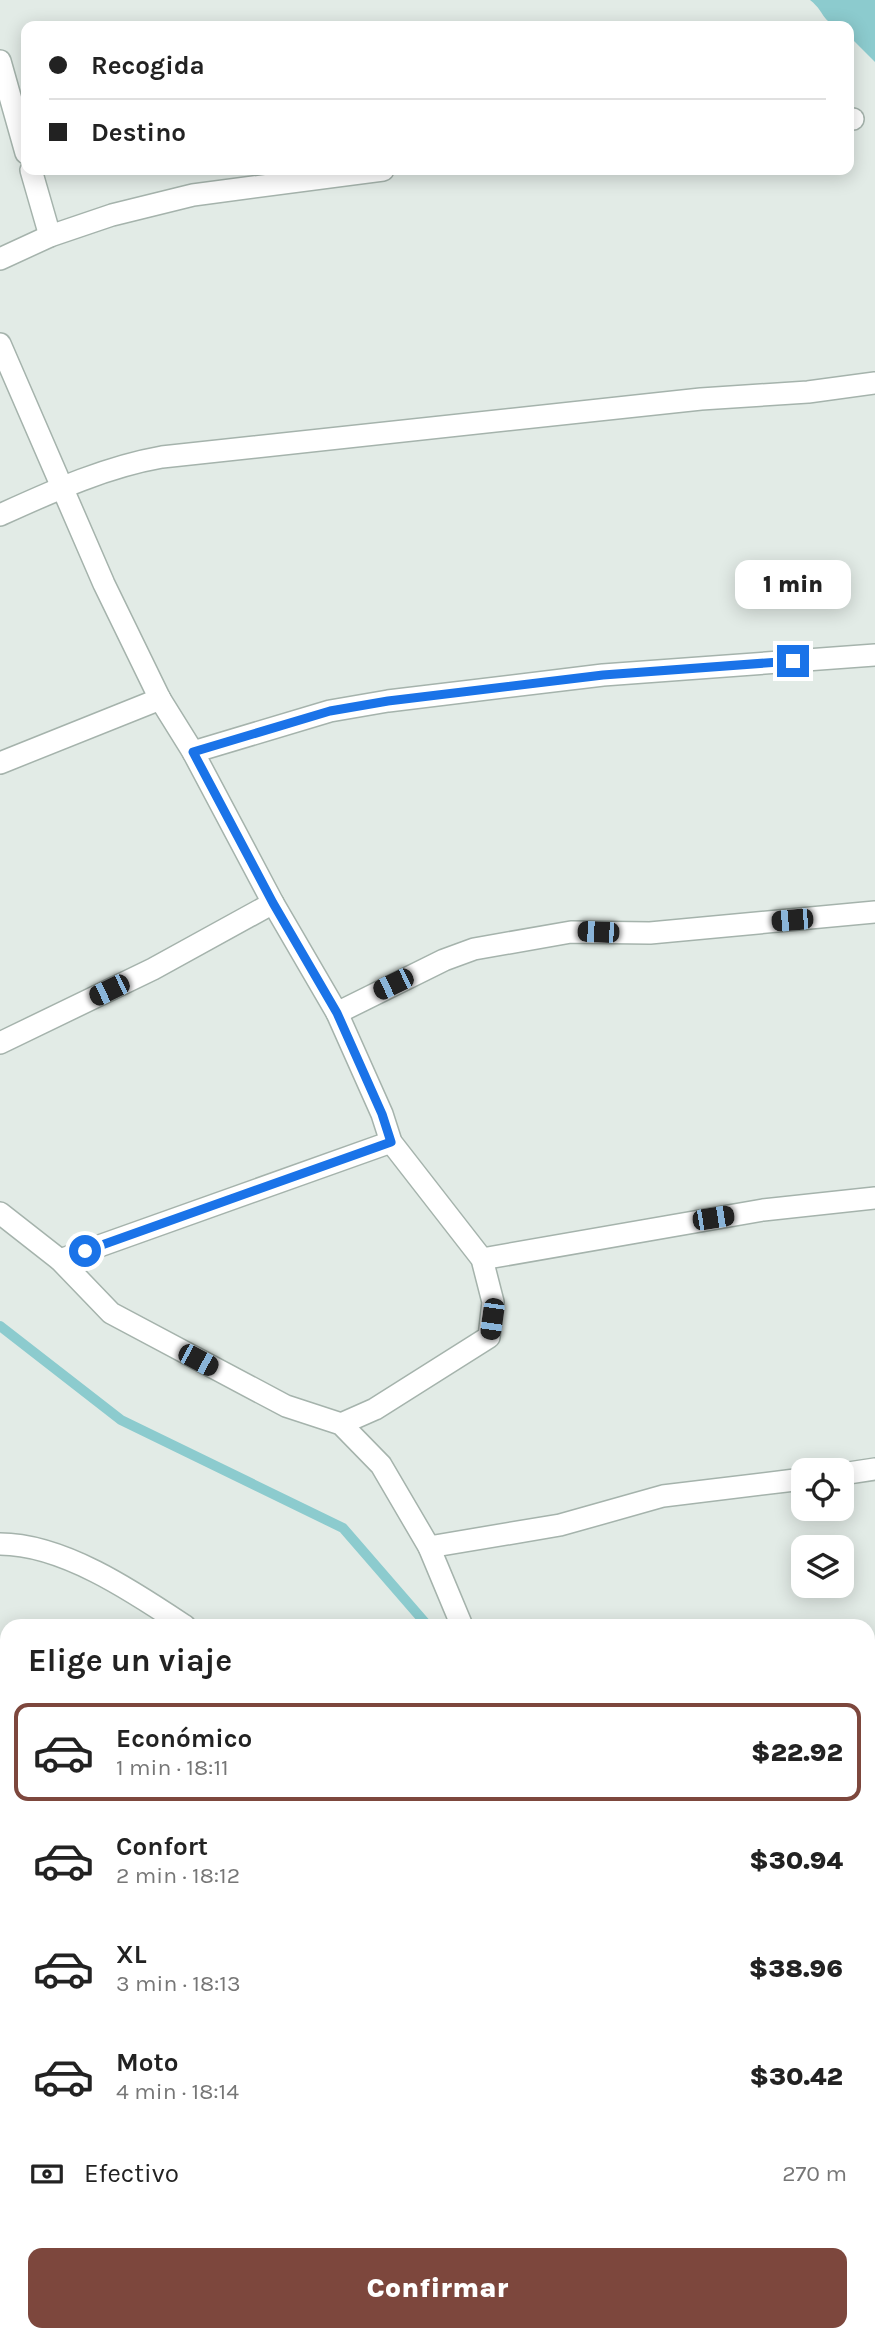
<!DOCTYPE html>
<html lang="es">
<meta charset="utf-8">
<style>
:root{--surface:#fff;--page:#f6f6f6;--text:#222;--muted:#767676;--line:#e0e0e0;--accent:#7d473d}
body{margin:0;font-family:Karla,sans-serif;background:var(--page);color:var(--text);height:100vh;display:flex;flex-direction:column;font-size:26px;white-space:nowrap}
*{box-sizing:border-box;margin:0}
p{font-size:23px;color:var(--muted)}
.icon{flex:none;width:38px;height:38px;fill:none;stroke:currentColor;stroke-width:2;stroke-linecap:round;stroke-linejoin:round}
.map{position:relative;flex:1;overflow:hidden}
.panel{position:absolute;left:0px;top:1619px;width:875px;height:723px;display:flex;flex-direction:column;background:var(--surface);border-radius:21px 21px 0 0;box-shadow:0 4px 18px #0003}
.panel>*{flex:none}
.banner{position:absolute;left:21px;top:21px;width:833px;height:154px;border-radius:14px;box-shadow:0 4px 18px #0003;display:grid;align-content:center;height:154px;padding:0 28px;background:var(--surface)}
.fabs{position:absolute;left:791px;top:1458px;display:grid;gap:14px}
.fabs a{display:grid;place-items:center;width:63px;height:63px;border-radius:14px;background:var(--surface);box-shadow:0 4px 18px #0003;font-size:35px}
.end{position:absolute;width:32px;height:32px;margin:-16px;border:9px solid #1a73e8;background:#fff;box-shadow:0 0 0 4px #fff}
.from{border-radius:50%}
.bubble{position:absolute;height:49px;border-radius:14px;background:var(--surface);box-shadow:0 4px 18px #0003;font-size:23px;font-weight:800;line-height:49px;text-align:center}
.car{position:absolute;width:21px;height:42px;margin:-21px -10px;border-radius:9px;box-shadow:0 0 5px 2px #0007;background:linear-gradient(#222 24%,#8ab4d8 0 40%,#222 0 76%,#8ab4d8 0 86%,#222 0)}
.banner b{display:flex;align-items:center;gap:24px;height:66px;font-size:26px}
.banner b+b{border-top:2px solid var(--line)}
.banner i{width:18px;height:18px;background:var(--text)}
ul{padding:0;list-style:none}
li{display:flex;align-items:center;gap:21px;height:98px;margin:0 14px 10px;padding:0 14px;border:4px solid transparent;border-radius:14px}
li div{flex:1}
li b{display:block;font-size:26px}
li em{font-style:normal;font-weight:800}
li.selected{border-color:var(--accent)}
li>.icon{width:63px;height:63px;stroke-width:1.5}
h2{padding:0 28px;font-size:32px;line-height:84px}
.pay{display:flex;align-items:center;gap:18px;height:77px;padding:0 28px;font-size:26px}
.pay p{margin-inline-start:auto}
.primary-button{display:flex;gap:14px;margin-top:auto;padding:14px 28px}
.primary-button a{flex:1;height:80px;border-radius:14px;background:var(--accent);color:#fff;font-size:28px;font-weight:800;line-height:80px;text-align:center}
.map>svg:first-child{display:block}
.green{fill:#bbdcc1}
.water{fill:#8ccbce}
.lines{fill:none;stroke-linecap:round;stroke-linejoin:round}
.stream{stroke:#8ccbce;stroke-width:10}
.minor-casing{stroke:#a5b3ac;stroke-width:24}
.path{stroke:#83ae9c;stroke-width:4.5;stroke-dasharray:3.5 5;stroke-linecap:butt}
.minor{stroke:#fff;stroke-width:21}
.route{stroke:#1a73e8;stroke-width:9}
</style>
<div class="map">
<svg width="875" height="2341" viewBox="0 0 875 2341">
<rect width="100%" height="100%" fill="#e2ebe6"/>
<polygon class="green" points="405,2335 405,2334 483,2335 481,2341 403,2341"/>
<path class="water" d="M810,0H875V62L849,36V26C820,26 828,14 810,0Z"/>
<g class="lines">
<g class="stream">
<polyline points="0,1326 121,1420 343,1528 428,1626"/>
<polyline points="460,2341 463,2334"/>
</g>
<g class="minor-casing">
<g id="minor">
<polyline points="0,61 26,153"/>
<polyline points="849,119 853,119"/>
<polyline points="31,170 50,236"/>
<polyline points="0,259 50,236 112,215 193,195 383,170"/>
<polyline points="0,344 104,584 160,699 193,752 273,903 337,1013 382,1114 391,1142 482,1259 493,1302 489,1337 375,1409 341,1424"/>
<path d="M0,515C53,491 105,467 162,457L701,399L808,392L875,383"/>
<polyline points="193,752 330,711 388,701 603,675 875,655"/>
<polyline points="0,763 160,699"/>
<polyline points="337,1013 444,960 474,949 571,932 650,933 875,912"/>
<polyline points="0,1043 153,969 273,903"/>
<polyline points="0,1213 60,1260 111,1313 286,1406 341,1424 381,1465 429,1547 462,1626"/>
<polyline points="482,1259 763,1210 875,1198"/>
<polyline points="60,1260 391,1142"/>
<polyline points="842,1474 875,1469"/>
<path d="M0,1544C63,1544 134,1592 185,1626"/>
<polyline points="429,1547 560,1525 663,1496 803,1479"/>
<polyline points="868,1731 875,1730"/>
<polyline points="868,2013 875,2012"/>
<polyline points="868,2272 875,2271"/>
<polyline points="644,2334 646,2341"/>
</g>
</g>
<g class="path">
<polyline points="0,1825 7,1822"/>
<polyline points="0,2327 7,2325"/>
</g>
<use href="#minor" class="minor"/>
</g>
<g class="lines">
<polyline class="route" points="85,1251 391,1142 382,1114 337,1013 273,903 193,752 330,711 388,701 603,675 793,661"/>
</g>
</svg>
<div class="fabs">
<a><svg class="icon" aria-label="locate" viewBox="0 0 24 24"><circle cx="12" cy="12" r="6"/><path d="M12 2v4M12 18v4M2 12h4M18 12h4"/></svg></a>
<a><svg class="icon" aria-label="layers" viewBox="0 0 24 24"><path d="M12 4l9 5-9 5-9-5zM3 14l9 5 9-5"/></svg></a>
</div>
<i class="end from" style="left:85px;top:1251px"></i>
<i class="end" style="left:793px;top:661px"></i>
<div class="bubble" style="left:735px;top:560px;width:116px">1 min</div>
<i class="car" style="left:792px;top:920px;rotate:265deg"></i>
<i class="car" style="left:598px;top:932px;rotate:272deg"></i>
<i class="car" style="left:393px;top:984px;rotate:244deg"></i>
<i class="car" style="left:109px;top:990px;rotate:244deg"></i>
<i class="car" style="left:713px;top:1218px;rotate:81deg"></i>
<i class="car" style="left:492px;top:1319px;rotate:188deg"></i>
<i class="car" style="left:198px;top:1360px;rotate:118deg"></i>
<div class="banner">
<b><i class="from"></i>Recogida</b>
<b><i></i>Destino</b>
</div>
<section class="panel">
<h2>Elige un viaje</h2>
<ul>
<li class="selected"><svg class="icon" aria-label="car" viewBox="0 0 24 24"><path d="M5 17H2v-5l4-1 3-4h7l3 4 3 1v5h-3M9 17h6M6 11h13"/><circle cx="7" cy="17" r="2"/><circle cx="17" cy="17" r="2"/></svg><div><b>Económico</b><p>1 min · 18:11</p></div><em>$22.92</em></li>
<li><svg class="icon" aria-label="car" viewBox="0 0 24 24"><path d="M5 17H2v-5l4-1 3-4h7l3 4 3 1v5h-3M9 17h6M6 11h13"/><circle cx="7" cy="17" r="2"/><circle cx="17" cy="17" r="2"/></svg><div><b>Confort</b><p>2 min · 18:12</p></div><em>$30.94</em></li>
<li><svg class="icon" aria-label="car" viewBox="0 0 24 24"><path d="M5 17H2v-5l4-1 3-4h7l3 4 3 1v5h-3M9 17h6M6 11h13"/><circle cx="7" cy="17" r="2"/><circle cx="17" cy="17" r="2"/></svg><div><b>XL</b><p>3 min · 18:13</p></div><em>$38.96</em></li>
<li><svg class="icon" aria-label="car" viewBox="0 0 24 24"><path d="M5 17H2v-5l4-1 3-4h7l3 4 3 1v5h-3M9 17h6M6 11h13"/><circle cx="7" cy="17" r="2"/><circle cx="17" cy="17" r="2"/></svg><div><b>Moto</b><p>4 min · 18:14</p></div><em>$30.42</em></li>
</ul>
<div class="pay"><svg class="icon" aria-label="cash" viewBox="0 0 24 24"><path d="M3 7h18v10H3z"/><circle cx="12" cy="12" r="2"/></svg>Efectivo<p>270 m</p></div>
<div class="primary-button"><a>Confirmar</a></div>
</section>
</div>
